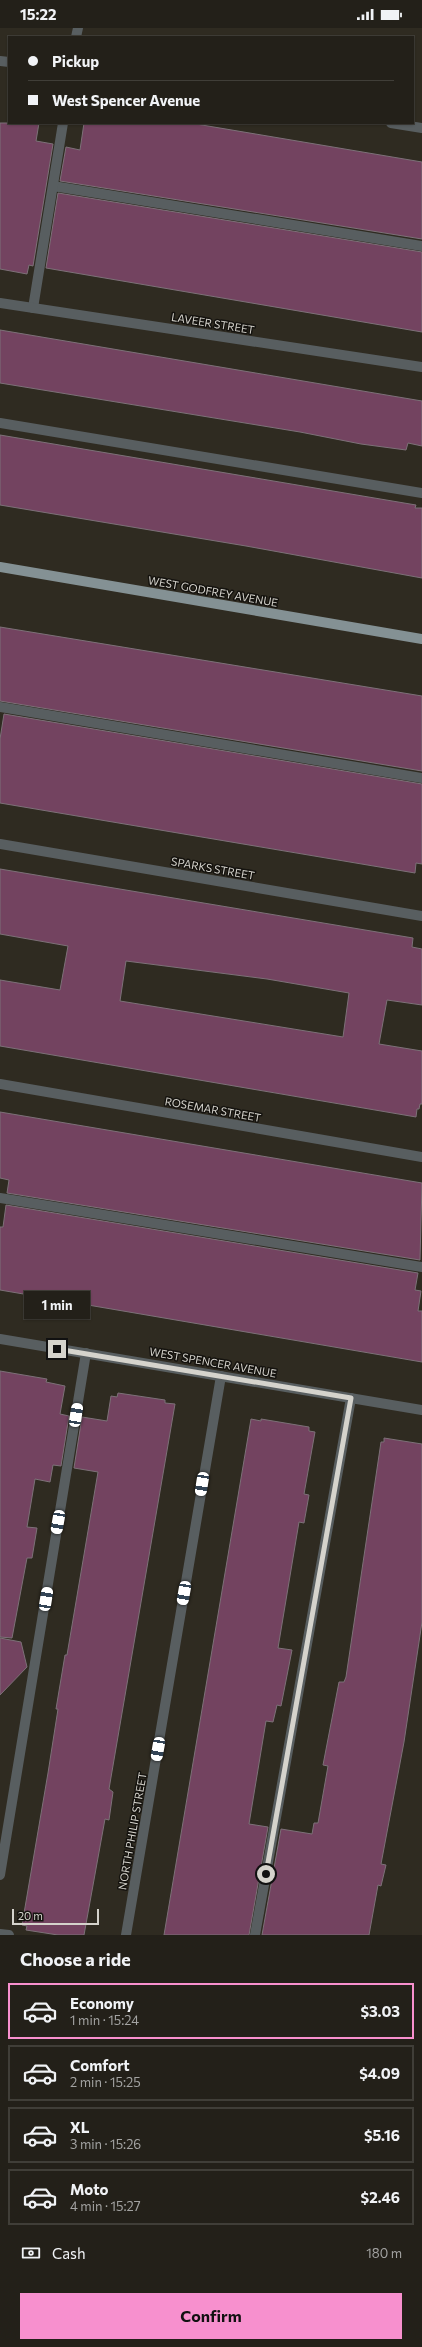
<!DOCTYPE html>
<meta charset="utf-8">
<style>
:root{--surface:#232019;--page:#2b2822;--text:#f1f3f6;--muted:#a3a3a2;--line:#403e38;--accent:#f790ce}
body{margin:0;font-family:Commissioner,sans-serif;background:var(--page);color:var(--text);height:100vh;display:flex;flex-direction:column;font-size:15px;white-space:nowrap}
*{box-sizing:border-box;margin:0}
p{font-size:13px;color:var(--muted)}
.icon{flex:none;width:22px;height:22px;fill:none;stroke:currentColor;stroke-width:2;stroke-linecap:round;stroke-linejoin:round}
.map{position:relative;height:1907px;overflow:hidden}
.sheet{display:flex;flex-direction:column;background:var(--surface);flex:1}
.sheet>*{flex:none}
.banner{position:absolute;left:8px;top:8px;width:406px;height:88px;border-radius:0px;box-shadow:0 1px 3px #0004,0 0 0 1px var(--line);display:grid;align-content:center;height:88px;padding:0 20px;background:var(--surface)}
.scale{position:absolute;left:12px;bottom:10px;width:87px;box-sizing:border-box;padding-left:4px;border:2px solid #d5d3cc;border-top:0;font-size:11px;line-height:14px;white-space:nowrap;color:#d5d3cc;-webkit-text-stroke:3px #15130f;paint-order:stroke}
.end{position:absolute;width:18px;height:18px;margin:-9px;border:5px solid #d5d3cc;background:#111;box-shadow:0 0 0 2px #111}
.from{border-radius:50%}
.bubble{position:absolute;height:28px;border-radius:0px;background:var(--surface);box-shadow:0 1px 3px #0004,0 0 0 1px var(--line);font-size:13px;font-weight:700;line-height:28px;text-align:center}
.car{position:absolute;width:12px;height:24px;margin:-12px -6px;border-radius:5px;box-shadow:0 0 3px 1px #0007;background:linear-gradient(#fff 24%,#345 0 40%,#fff 0 76%,#345 0 86%,#fff 0)}
.banner b{display:flex;align-items:center;gap:14px;height:38px;font-size:15px}
.banner b+b{border-top:1px solid var(--line)}
.banner i{width:10px;height:10px;background:var(--text)}
ul{padding:0;list-style:none}
li{display:flex;align-items:center;gap:12px;height:56px;margin:0 8px 6px;padding:0 12px;border:2px solid var(--line);border-radius:0px}
li div{flex:1}
li b{display:block;font-size:15px}
li em{font-style:normal;font-weight:700}
li.on{border-color:var(--accent)}
li>.icon{width:36px;height:36px;stroke-width:1.5}
h2{padding:0 20px;font-size:18px;line-height:48px}
.pay{display:flex;align-items:center;gap:10px;height:44px;padding:0 20px;font-size:15px}
.pay p{margin-inline-start:auto}
.cta{display:flex;gap:8px;margin-top:auto;padding:8px 20px}
.cta a{flex:1;height:46px;border-radius:0px;background:var(--accent);color:#111;font-size:16px;font-weight:700;line-height:46px;text-align:center}
.status{display:flex;justify-content:space-between;align-items:center;height:28px;padding:0 20px;background:var(--surface);direction:ltr}
.status svg{height:11px;fill:currentColor}
.map>svg:first-child{display:block}
.building{fill:#734360;stroke:#7d7178;fill-rule:evenodd}
.lines{fill:none;stroke-linecap:round;stroke-linejoin:round}
.lane{stroke:#585e60;stroke-width:10}
.street{stroke:#585e60;stroke-width:10}
.primary{stroke:#849194;stroke-width:10}
.route{stroke:#d5d3cc;stroke-width:5}
.labels{text-anchor:middle;dominant-baseline:central;stroke-width:3;stroke-linejoin:round;paint-order:stroke}
.street-label{font-size:11px;fill:#d5d3cc;stroke:#15130f}
</style>
<div class="status"><b>15:22</b><svg viewBox="0 0 49 12"><path d="M0 12V9h3v3zM5 12V6h3v6zM10 12V3h3v9zM15 12V0h3v12zM26 1h20v11H26zM47 4h2v5h-2z"/></svg></div>
<div class="map">
<svg width="422" height="1907" viewBox="0 0 422 1907">
<rect width="100%" height="100%" fill="#2f2b21"/>
<g class="building">
<polygon points="0,95 39,95 36,113 53,116 33,238 29,237 27,246 0,241"/>
<polygon points="84,95 190,95 422,134 422,211 60,153 66,119 80,122"/>
<polygon points="58,165 422,224 422,304 46,240"/>
<polygon points="0,302 422,373 422,418 408,415 406,422 361,416 300,404 0,355"/>
<polygon points="0,407 416,477 415,480 422,480 422,550 246,518 0,477"/>
<polygon points="0,599 422,668 422,743 0,673"/>
<polygon points="4,686 422,756 422,836 416,835 415,845 0,775 0,711"/>
<path d="M0,841L413,910L412,919L422,921V977L387,972L379,1016L422,1023V1076H420L419,1081H417L416,1089L0,1018V952L60,962L68,918L0,906ZM126,933L267,951L349,965L343,1009L120,973Z"/>
<polygon points="0,1084 422,1155 420,1232 7,1165 9,1152 0,1150"/>
<polygon points="6,1177 418,1245 415,1262 421,1263 418,1283 422,1283 422,1334 0,1262 0,1199 3,1199"/>
<polygon points="0,1343 47,1351 46,1354 65,1358 60,1386 69,1388 61,1438 53,1437 50,1454 35,1451 27,1499 37,1500 32,1530 27,1530 12,1610 0,1609"/>
<polygon points="118,1365 165,1372 165,1375 175,1376 109,1761 113,1764 109,1792 105,1791 84,1907 58,1907 26,1902 27,1898 22,1897 48,1745 58,1681 56,1681 65,1627 67,1627 98,1444 74,1440 82,1389 107,1393 111,1368 117,1369"/>
<polygon points="251,1391 261,1393 261,1391 309,1399 309,1403 315,1404 304,1466 309,1467 304,1495 299,1494 278,1620 292,1622 281,1678 277,1677 273,1694 266,1693 249,1796 268,1799 249,1907 164,1907"/>
<polygon points="384,1410 422,1416 422,1594 404,1714 381,1836 386,1837 381,1858 378,1857 369,1907 262,1907 281,1801 312,1806 314,1795 318,1795 328,1738 323,1737 339,1654 344,1654 346,1649 381,1414 384,1414"/>
<polygon points="0,1610 21,1614 27,1639 0,1667"/>
</g>
<g class="lines">
<g class="lane">
<polyline points="76,9 78,0"/>
<polyline points="53,158 422,218"/>
<polyline points="33,280 63,95"/>
<polyline points="0,395 422,465"/>
<polyline points="0,679 422,750"/>
<polyline points="0,1170 422,1239"/>
<polyline points="0,1847 86,1325"/>
<polyline points="0,1906 9,1907"/>
<polyline points="255,1907 351,1370"/>
</g>
<g class="street">
<polyline points="0,33 9,34"/>
<polyline points="391,95 422,100"/>
<polyline points="0,275 422,339"/>
<polyline points="0,816 422,888"/>
<polyline points="0,1056 422,1129"/>
<polyline points="0,1311 422,1382"/>
<polyline points="126,1907 221,1348"/>
</g>
<polyline class="primary" points="0,539 422,611"/>
</g>
<g class="lines">
<polyline class="route" points="57,1321 351,1370 266,1846"/>
</g>
<g class="labels">
<g class="street-label">
<text transform="translate(213 295) rotate(9)">LAVEER STREET</text>
<text transform="translate(213 563) rotate(10)">WEST GODFREY AVENUE</text>
<text transform="translate(213 840) rotate(10)">SPARKS STREET</text>
<text transform="translate(213 1081) rotate(10)">ROSEMAR STREET</text>
<text transform="translate(213 1334) rotate(10)">WEST SPENCER AVENUE</text>
<text transform="translate(132 1803) rotate(-80)">NORTH PHILIP STREET</text>
</g>
</g>
</svg>
<div class="scale">20 m</div>
<i class="end from" style="left:266px;top:1846px"></i>
<i class="end" style="left:57px;top:1321px"></i>
<div class="bubble" style="left:24px;top:1263px;width:66px">1 min</div>
<i class="car" style="left:76px;top:1387px;rotate:9deg"></i>
<i class="car" style="left:202px;top:1456px;rotate:189deg"></i>
<i class="car" style="left:58px;top:1494px;rotate:190deg"></i>
<i class="car" style="left:184px;top:1565px;rotate:190deg"></i>
<i class="car" style="left:46px;top:1571px;rotate:9deg"></i>
<i class="car" style="left:158px;top:1721px;rotate:190deg"></i>
<div class="banner">
<b><i class="from"></i>Pickup</b>
<b><i></i>West Spencer Avenue</b>
</div>
</div>
<section class="sheet">
<h2>Choose a ride</h2>
<ul>
<li class="on"><svg class="icon" aria-label="car" viewBox="0 0 24 24"><path d="M5 17H2v-5l4-1 3-4h7l3 4 3 1v5h-3M9 17h6M6 11h13"/><circle cx="7" cy="17" r="2"/><circle cx="17" cy="17" r="2"/></svg><div><b>Economy</b><p>1 min · 15:24</p></div><em>$3.03</em></li>
<li><svg class="icon" aria-label="car" viewBox="0 0 24 24"><path d="M5 17H2v-5l4-1 3-4h7l3 4 3 1v5h-3M9 17h6M6 11h13"/><circle cx="7" cy="17" r="2"/><circle cx="17" cy="17" r="2"/></svg><div><b>Comfort</b><p>2 min · 15:25</p></div><em>$4.09</em></li>
<li><svg class="icon" aria-label="car" viewBox="0 0 24 24"><path d="M5 17H2v-5l4-1 3-4h7l3 4 3 1v5h-3M9 17h6M6 11h13"/><circle cx="7" cy="17" r="2"/><circle cx="17" cy="17" r="2"/></svg><div><b>XL</b><p>3 min · 15:26</p></div><em>$5.16</em></li>
<li><svg class="icon" aria-label="car" viewBox="0 0 24 24"><path d="M5 17H2v-5l4-1 3-4h7l3 4 3 1v5h-3M9 17h6M6 11h13"/><circle cx="7" cy="17" r="2"/><circle cx="17" cy="17" r="2"/></svg><div><b>Moto</b><p>4 min · 15:27</p></div><em>$2.46</em></li>
</ul>
<div class="pay"><svg class="icon" aria-label="cash" viewBox="0 0 24 24"><path d="M3 7h18v10H3z"/><circle cx="12" cy="12" r="2"/></svg>Cash<p>180 m</p></div>
<div class="cta"><a>Confirm</a></div>
</section>
